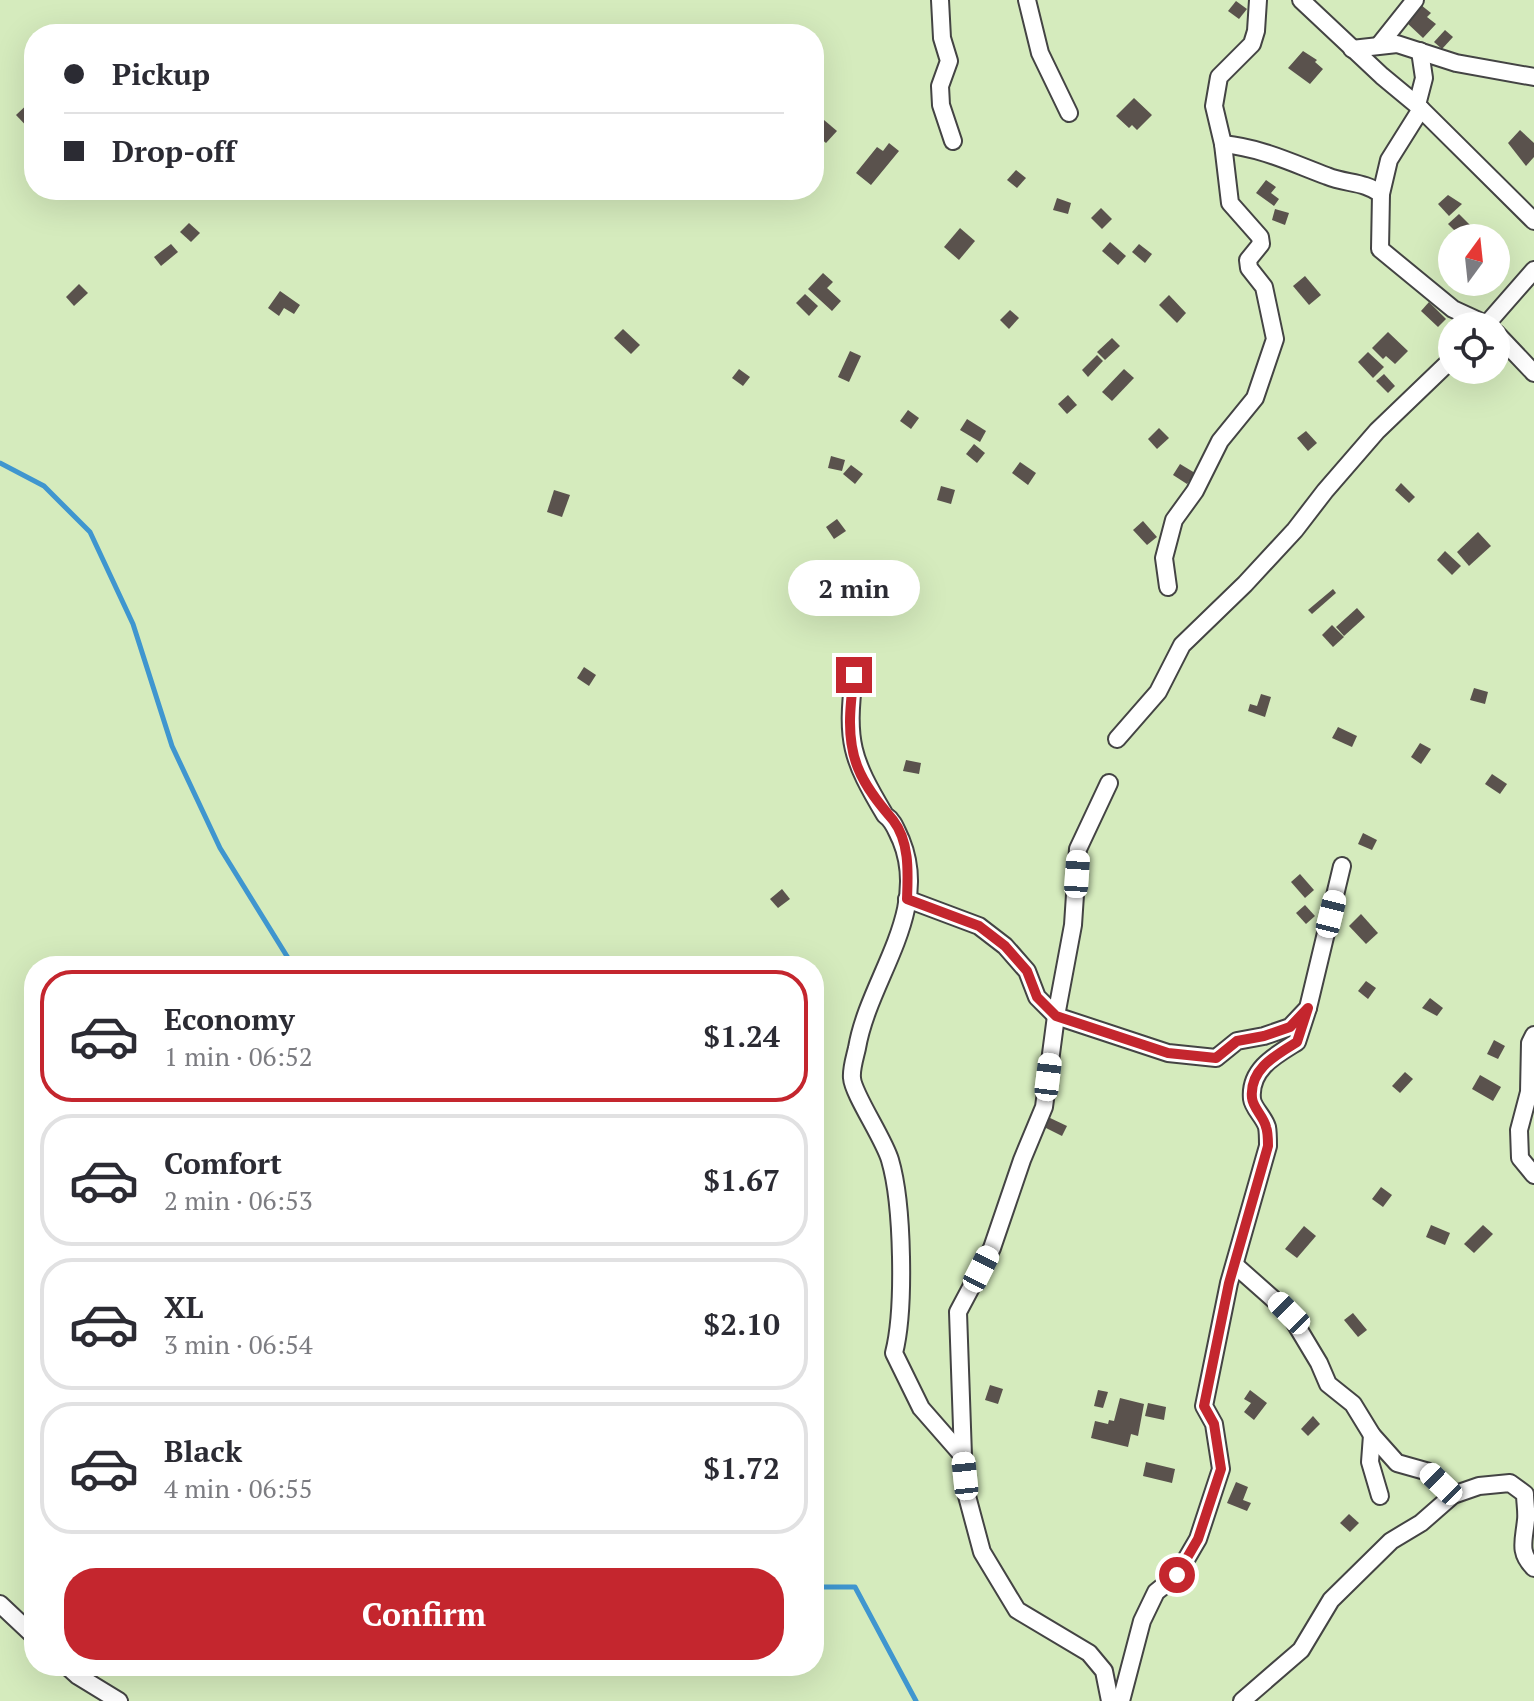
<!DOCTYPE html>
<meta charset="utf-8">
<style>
:root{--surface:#fff;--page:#f2f2f3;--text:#2b2b33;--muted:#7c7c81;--line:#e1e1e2;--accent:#c4262e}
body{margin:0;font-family:"PT Serif",serif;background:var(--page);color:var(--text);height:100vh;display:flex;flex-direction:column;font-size:30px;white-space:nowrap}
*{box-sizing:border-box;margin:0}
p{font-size:26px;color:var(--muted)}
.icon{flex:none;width:44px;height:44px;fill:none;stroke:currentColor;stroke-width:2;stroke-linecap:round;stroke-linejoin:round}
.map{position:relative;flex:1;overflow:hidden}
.side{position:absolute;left:24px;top:956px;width:800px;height:720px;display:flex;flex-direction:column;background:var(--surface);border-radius:32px;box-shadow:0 8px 32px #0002}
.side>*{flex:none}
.top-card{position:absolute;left:24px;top:24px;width:800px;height:176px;border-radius:32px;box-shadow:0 8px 32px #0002;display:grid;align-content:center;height:176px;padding:0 40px;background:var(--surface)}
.needle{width:52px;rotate:15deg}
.tools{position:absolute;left:1438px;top:224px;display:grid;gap:16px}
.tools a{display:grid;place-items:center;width:72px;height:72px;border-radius:50%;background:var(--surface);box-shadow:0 8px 32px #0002;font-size:40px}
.end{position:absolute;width:36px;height:36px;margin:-18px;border:10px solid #c4262e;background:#fff;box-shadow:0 0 0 4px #fff}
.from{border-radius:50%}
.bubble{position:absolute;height:56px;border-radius:28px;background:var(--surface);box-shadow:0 8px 32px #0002;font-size:26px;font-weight:700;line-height:56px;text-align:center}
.car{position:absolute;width:24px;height:48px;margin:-24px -12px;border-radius:10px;box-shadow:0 0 6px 2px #0007;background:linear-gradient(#fff 24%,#345 0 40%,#fff 0 76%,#345 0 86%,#fff 0)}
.top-card b{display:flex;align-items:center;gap:28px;height:76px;font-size:30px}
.top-card b+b{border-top:2px solid var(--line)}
.top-card i{width:20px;height:20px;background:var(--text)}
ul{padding:14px 0 0;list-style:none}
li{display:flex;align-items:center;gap:24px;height:132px;margin:0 16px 12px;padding:0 24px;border:4px solid var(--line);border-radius:32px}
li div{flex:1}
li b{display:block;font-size:30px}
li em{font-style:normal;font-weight:700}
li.selected{border-color:var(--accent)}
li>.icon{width:72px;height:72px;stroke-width:1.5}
.button{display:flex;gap:16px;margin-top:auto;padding:16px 40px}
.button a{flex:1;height:92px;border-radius:32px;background:var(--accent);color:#fff;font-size:32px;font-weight:700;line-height:92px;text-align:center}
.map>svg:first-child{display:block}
.green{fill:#d5ebbd;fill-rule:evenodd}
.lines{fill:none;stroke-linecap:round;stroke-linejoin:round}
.stream{stroke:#3f96cf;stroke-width:5}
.building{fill:#5a524d}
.minor-casing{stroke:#444;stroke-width:20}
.minor{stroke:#fff;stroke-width:16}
.route{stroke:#c4262e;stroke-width:10}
</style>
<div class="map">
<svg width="1534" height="1701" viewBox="0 0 1534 1701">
<rect width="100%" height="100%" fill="#fffdf5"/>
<path class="green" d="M0,0H1534V1701H0ZM34,34H814V190H34ZM1452,238H1496V282H1452ZM1452,326H1496V370H1452ZM34,966H814V1666H34Z"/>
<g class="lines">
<g class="stream">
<polyline points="0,463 44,486 90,532 133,624 172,746 220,848 293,966"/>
<polyline points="814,1587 855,1587 916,1701"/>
</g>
</g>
<g class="building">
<polygon points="1236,1 1247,9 1239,19 1228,11"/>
<polygon points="1421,5 1431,13 1427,17 1436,24 1423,38 1406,22"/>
<polygon points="1445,30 1453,37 1442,49 1434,42"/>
<polygon points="1303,51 1317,60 1315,62 1323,69 1310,84 1288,68"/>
<polygon points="34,98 34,134 16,115"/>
<polygon points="1134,98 1152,115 1137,130 1132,125 1129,128 1116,116"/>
<polygon points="824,120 837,131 826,143 814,133"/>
<polygon points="1520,130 1534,143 1534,157 1526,166 1508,143"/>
<polygon points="889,143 899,151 871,185 856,173 877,147 883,151"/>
<polygon points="1016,170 1026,178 1017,188 1007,180"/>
<polygon points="1266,180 1276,187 1271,193 1279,199 1274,206 1256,193"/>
<polygon points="1448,195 1462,204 1449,216 1438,204"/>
<polygon points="1057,198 1071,203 1068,214 1053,210"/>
<polygon points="1101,208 1112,219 1102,229 1091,218"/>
<polygon points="1275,209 1289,213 1285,225 1272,220"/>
<polygon points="1459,214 1472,227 1461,237 1448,224"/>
<polygon points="189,223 200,233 191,242 180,232"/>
<polygon points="960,228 975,241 959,260 944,247"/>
<polygon points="1110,242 1126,256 1118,265 1102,251"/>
<polygon points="171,244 178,252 161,266 154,257"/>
<polygon points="1139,244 1152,254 1145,263 1132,252"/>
<polygon points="823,273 833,282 827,288 841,301 832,311 808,289"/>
<polygon points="1305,276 1321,295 1309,305 1293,286"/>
<polygon points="79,284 88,293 74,306 66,297"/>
<polygon points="280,291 300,305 294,314 284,308 279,316 268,308"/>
<polygon points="805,294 818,306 809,316 796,303"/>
<polygon points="1169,295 1186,313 1177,323 1159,305"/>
<polygon points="1429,302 1446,319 1438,327 1421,311"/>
<polygon points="1010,310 1019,318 1009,329 1000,320"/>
<polygon points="623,329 640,345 631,354 614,338"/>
<polygon points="1388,332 1408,351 1395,364 1386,356 1383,359 1372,348"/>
<polygon points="1112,338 1120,346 1105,360 1097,352"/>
<polygon points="850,351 861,356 849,382 838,377"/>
<polygon points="1368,352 1384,367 1373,378 1358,362"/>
<polygon points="1097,355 1103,361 1088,377 1082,370"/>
<polygon points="739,369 750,377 743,386 732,378"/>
<polygon points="1124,369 1134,378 1112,401 1102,392"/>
<polygon points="1384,374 1395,386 1388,393 1376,381"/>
<polygon points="1068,395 1077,405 1067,414 1058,404"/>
<polygon points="908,410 919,418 911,429 900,421"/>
<polygon points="967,419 986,431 980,442 960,430"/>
<polygon points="1159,428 1169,438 1157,449 1148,439"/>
<polygon points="1306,431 1317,443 1308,451 1297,438"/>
<polygon points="974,444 985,453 977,463 966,454"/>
<polygon points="831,456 845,460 842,471 828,468"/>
<polygon points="1020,462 1036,473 1028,485 1012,473"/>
<polygon points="1180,464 1195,473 1187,484 1173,475"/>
<polygon points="851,465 863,474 855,484 843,474"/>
<polygon points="1401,483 1415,497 1409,503 1395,490"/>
<polygon points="941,486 955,490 951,504 937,500"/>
<polygon points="554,490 570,495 562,517 547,512"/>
<polygon points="837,519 846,531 834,539 826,527"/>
<polygon points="1143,521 1157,537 1147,545 1133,530"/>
<polygon points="1478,532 1491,546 1469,566 1457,552"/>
<polygon points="1445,551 1461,566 1452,575 1437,560"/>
<polygon points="1333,589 1336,593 1312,614 1308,610"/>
<polygon points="1357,608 1365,617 1344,636 1336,627"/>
<polygon points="1332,625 1344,637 1333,647 1322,635"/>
<polygon points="584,667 596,675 589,686 577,678"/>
<polygon points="1474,688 1488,692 1485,704 1470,700"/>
<polygon points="1261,694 1271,697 1265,717 1248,711 1250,704 1257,706"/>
<polygon points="1338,727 1357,736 1352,747 1332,738"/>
<polygon points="1420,743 1431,749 1421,764 1411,757"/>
<polygon points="906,760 921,763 919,774 903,771"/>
<polygon points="1492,774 1507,784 1500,794 1485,784"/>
<polygon points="1363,833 1377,840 1372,850 1358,844"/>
<polygon points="1300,874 1314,890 1305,898 1291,882"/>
<polygon points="782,889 790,899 778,908 770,899"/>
<polygon points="1305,905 1315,916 1306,924 1296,913"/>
<polygon points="1361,914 1378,933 1366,944 1349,926"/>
<polygon points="1366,981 1376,988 1368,999 1358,991"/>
<polygon points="1430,998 1443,1008 1437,1016 1422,1008"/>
<polygon points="1494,1040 1505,1046 1498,1059 1487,1054"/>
<polygon points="1405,1072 1413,1079 1400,1093 1392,1086"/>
<polygon points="1480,1075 1501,1087 1493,1101 1472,1089"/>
<polygon points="1048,1117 1067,1126 1062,1136 1044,1127"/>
<polygon points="1381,1187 1392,1195 1383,1207 1372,1199"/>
<polygon points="1431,1225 1450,1233 1445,1245 1426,1237"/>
<polygon points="1483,1225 1493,1234 1474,1253 1464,1244"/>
<polygon points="1304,1226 1316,1236 1297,1258 1285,1249"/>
<polygon points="1353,1313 1367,1330 1358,1337 1344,1320"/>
<polygon points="990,1385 1003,1389 998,1404 985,1400"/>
<polygon points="1098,1390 1108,1392 1103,1408 1094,1406"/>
<polygon points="1250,1390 1267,1403 1254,1420 1244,1412 1251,1403 1244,1399"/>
<polygon points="1120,1398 1144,1404 1138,1436 1131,1434 1128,1447 1091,1438 1095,1421 1108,1424 1109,1420 1114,1421"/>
<polygon points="1148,1403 1166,1407 1164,1420 1145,1416"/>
<polygon points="1313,1416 1320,1424 1308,1436 1301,1429"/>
<polygon points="1146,1462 1175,1469 1172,1483 1143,1476"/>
<polygon points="1236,1482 1248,1487 1243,1500 1251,1503 1247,1511 1227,1503"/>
<polygon points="1349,1514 1359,1523 1350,1532 1340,1523"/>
</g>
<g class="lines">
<g class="minor-casing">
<g id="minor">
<polyline points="940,0 942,38 949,61 940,86 941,105 953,141"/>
<polyline points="1027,0 1040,53 1069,113"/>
<polyline points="1301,0 1382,76 1417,105 1534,221"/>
<polyline points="1380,44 1415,0"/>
<polyline points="1352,49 1397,44 1456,63 1534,77"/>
<polyline points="1417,105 1424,78 1420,51"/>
<path d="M1223,144C1262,148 1292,163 1327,176C1346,184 1364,181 1381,194L1380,249L1453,309L1490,326"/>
<polyline points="1381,194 1389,160 1421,109"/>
<polyline points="1485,326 1534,270"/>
<polyline points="1496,333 1534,373"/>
<polyline points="1168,587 1164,558 1174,520 1195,491 1220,441 1255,398 1275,339 1264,287 1249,268 1248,260 1261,244 1260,237 1230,203 1223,144 1214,106 1219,77 1252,44 1256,31 1258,0"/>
<path d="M854,675C846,742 851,758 885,815C894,821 896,830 901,840C931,913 869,978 857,1048C855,1057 851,1069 852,1078C853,1094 884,1139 890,1160C903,1204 905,1310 894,1353L921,1408L963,1456L967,1496L982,1552L1017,1610L1089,1653L1104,1671L1110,1701"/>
<polyline points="1117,739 1158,692 1182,645 1245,584 1295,530 1325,491 1377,431 1452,359"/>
<polyline points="907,899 979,926 1005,946 1027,971 1037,997 1056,1016 1168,1053 1216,1058 1237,1041 1264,1036 1290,1027 1308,1008 1342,866"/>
<polyline points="1534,1035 1530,1043 1529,1092 1519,1130 1520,1158 1534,1175"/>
<polyline points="1236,1266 1289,1313 1319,1363 1328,1384 1353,1404 1372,1435 1397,1463 1429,1472 1453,1495"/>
<polyline points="1372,1435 1370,1462 1380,1496"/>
<polyline points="963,1456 958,1312 992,1248 1022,1160 1044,1107 1056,1016 1073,925 1078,849 1109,783"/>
<polyline points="0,1604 34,1636"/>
<polyline points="67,1666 78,1676 119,1701"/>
<path d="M1121,1701L1142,1621L1156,1592L1177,1575L1198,1539L1221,1469L1214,1424L1204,1406L1229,1283L1268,1146C1268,1140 1268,1132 1267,1127C1264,1117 1253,1108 1252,1099C1249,1069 1276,1055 1297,1042L1308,1008"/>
<path d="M1242,1701L1301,1650L1331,1600L1391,1541L1421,1523L1453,1495L1479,1486L1510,1483L1525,1494C1525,1502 1527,1512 1526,1520C1524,1541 1518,1552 1534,1568"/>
</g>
</g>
<use href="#minor" class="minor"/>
</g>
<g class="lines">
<path class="route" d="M854,675C850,706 846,739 858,768C866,788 880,805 893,820C910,842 908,873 907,899L979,926L1005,946L1027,971L1037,997L1056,1016L1168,1053L1216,1058L1237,1041L1264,1036L1290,1027L1308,1008L1297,1042C1276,1055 1249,1069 1252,1098C1253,1108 1264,1117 1266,1127C1268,1132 1268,1140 1268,1146L1229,1283L1204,1406L1214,1424L1221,1469L1198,1539L1177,1575"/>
</g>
</svg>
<div class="tools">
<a><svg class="needle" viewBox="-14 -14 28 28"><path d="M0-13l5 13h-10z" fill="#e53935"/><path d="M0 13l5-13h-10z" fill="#7c7c81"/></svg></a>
<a><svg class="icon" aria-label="locate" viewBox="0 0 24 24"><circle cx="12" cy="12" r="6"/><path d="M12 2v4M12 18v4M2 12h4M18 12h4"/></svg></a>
</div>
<i class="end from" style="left:1177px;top:1575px"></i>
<i class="end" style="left:854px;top:675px"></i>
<div class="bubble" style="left:788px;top:560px;width:132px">2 min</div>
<i class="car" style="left:1077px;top:874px;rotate:4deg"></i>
<i class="car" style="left:1331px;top:914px;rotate:14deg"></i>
<i class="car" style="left:1048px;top:1077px;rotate:7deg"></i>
<i class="car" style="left:981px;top:1269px;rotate:27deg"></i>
<i class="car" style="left:1289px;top:1313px;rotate:315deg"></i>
<i class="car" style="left:965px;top:1476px;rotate:354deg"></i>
<i class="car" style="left:1441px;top:1484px;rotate:314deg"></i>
<div class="top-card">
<b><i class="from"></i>Pickup</b>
<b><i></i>Drop-off</b>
</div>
<section class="side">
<ul>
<li class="selected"><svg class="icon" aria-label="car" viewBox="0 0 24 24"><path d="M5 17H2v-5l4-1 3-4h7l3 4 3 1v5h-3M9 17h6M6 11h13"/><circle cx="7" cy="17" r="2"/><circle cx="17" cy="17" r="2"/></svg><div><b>Economy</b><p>1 min · 06:52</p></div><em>$1.24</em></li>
<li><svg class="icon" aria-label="car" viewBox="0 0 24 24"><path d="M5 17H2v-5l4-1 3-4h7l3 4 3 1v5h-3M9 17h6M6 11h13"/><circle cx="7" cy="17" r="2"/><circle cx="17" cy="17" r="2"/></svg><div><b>Comfort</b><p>2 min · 06:53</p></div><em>$1.67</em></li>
<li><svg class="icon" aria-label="car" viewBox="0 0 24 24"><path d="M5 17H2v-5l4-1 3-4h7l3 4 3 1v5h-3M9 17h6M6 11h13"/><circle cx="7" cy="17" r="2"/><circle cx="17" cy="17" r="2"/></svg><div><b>XL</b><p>3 min · 06:54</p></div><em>$2.10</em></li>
<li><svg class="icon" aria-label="car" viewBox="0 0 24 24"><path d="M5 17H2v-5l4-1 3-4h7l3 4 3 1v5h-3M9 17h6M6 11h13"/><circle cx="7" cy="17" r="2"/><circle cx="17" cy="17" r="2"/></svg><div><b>Black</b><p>4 min · 06:55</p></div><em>$1.72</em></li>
</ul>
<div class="button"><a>Confirm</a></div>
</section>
</div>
